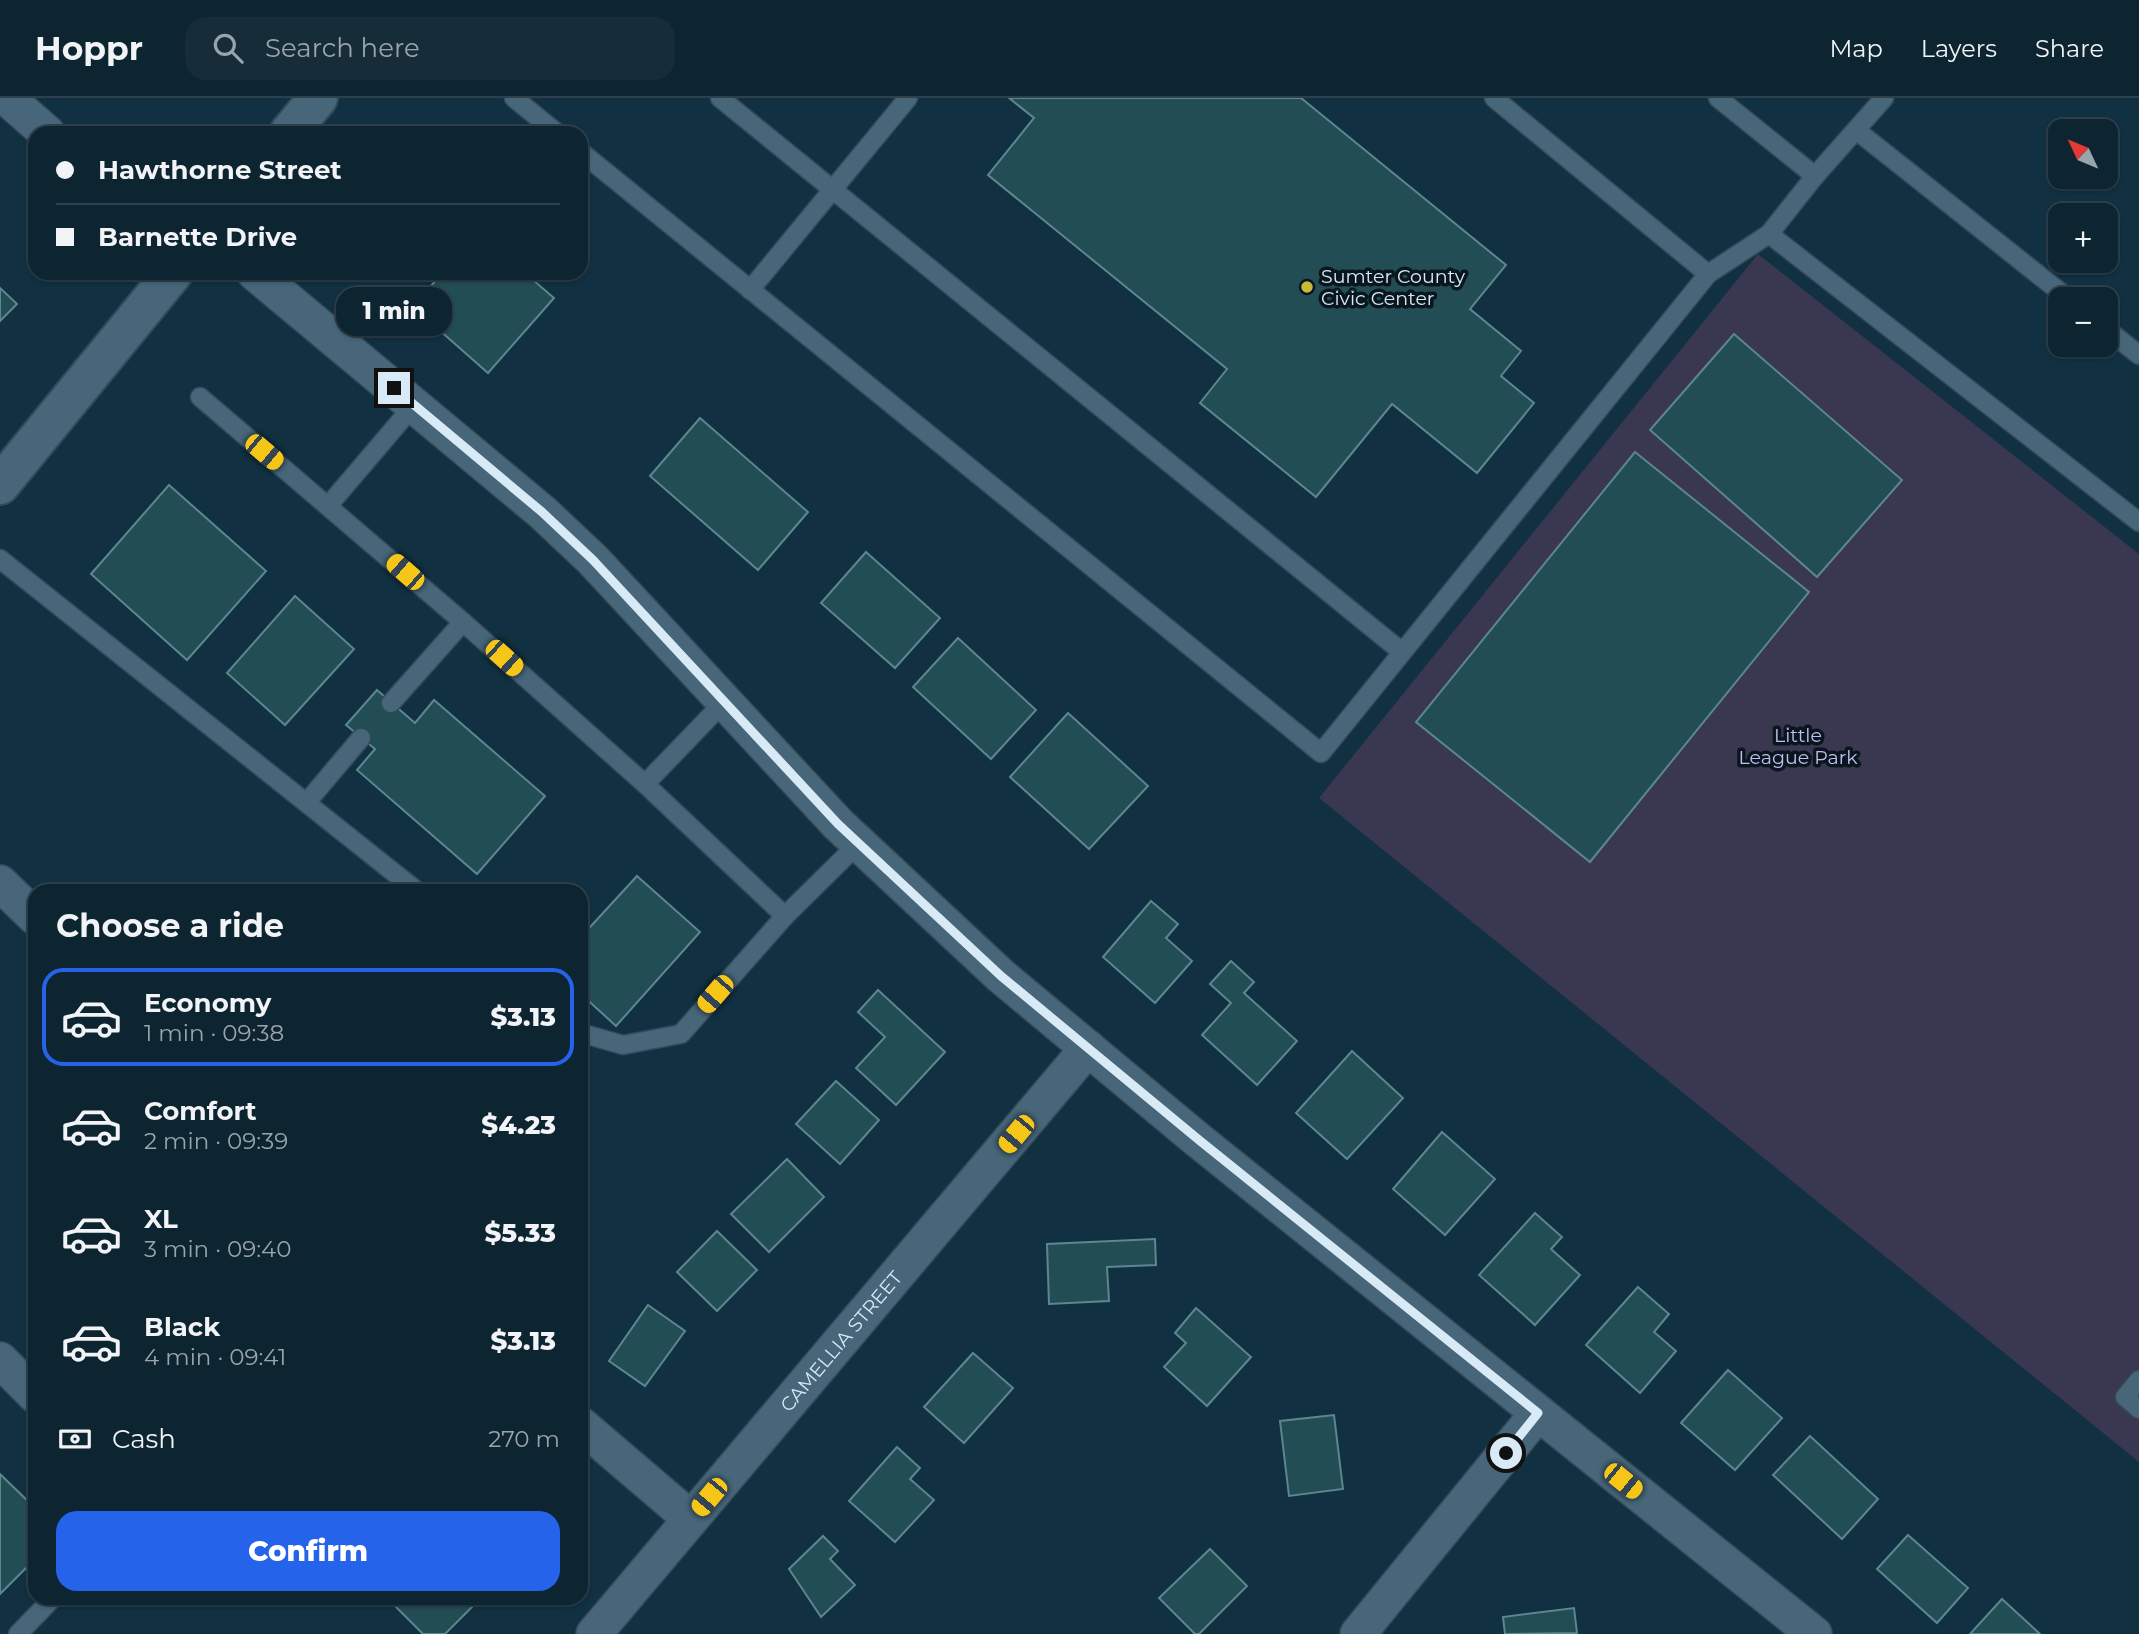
<!DOCTYPE html>
<meta charset="utf-8">
<style>
:root{--surface:#0d2431;--page:#162c39;--text:#f1f3f6;--muted:#9aa4ab;--line:#2d414d;--accent:#2563eb}
body{margin:0;font-family:Montserrat,sans-serif;background:var(--page);color:var(--text);height:100vh;display:flex;flex-direction:column;font-size:26px;white-space:nowrap}
*{box-sizing:border-box;margin:0}
p{font-size:23px;color:var(--muted)}
.icon{flex:none;width:38px;height:38px;fill:none;stroke:currentColor;stroke-width:2;stroke-linecap:round;stroke-linejoin:round}
.map{position:relative;flex:1;overflow:hidden}
.side{position:absolute;left:28px;top:786px;width:560px;height:721px;display:flex;flex-direction:column;background:var(--surface);border-radius:21px;box-shadow:0 2px 5px #0004,0 0 0 2px var(--line)}
.side>*{flex:none}
.hud{position:absolute;left:28px;top:28px;width:560px;height:154px;border-radius:21px;box-shadow:0 2px 5px #0004,0 0 0 2px var(--line);display:grid;align-content:center;height:154px;padding:0 28px;background:var(--surface)}
.needle{width:46px;rotate:314deg}
.tools{position:absolute;left:2048px;top:21px;display:grid;gap:14px}
.tools a{display:grid;place-items:center;width:70px;height:70px;border-radius:14px;background:var(--surface);box-shadow:0 2px 5px #0004,0 0 0 2px var(--line);font-size:35px}
.end{position:absolute;width:32px;height:32px;margin:-16px;border:9px solid #d8eaf5;background:#111;box-shadow:0 0 0 4px #111}
.from{border-radius:50%}
.bubble{position:absolute;height:49px;border-radius:21px;background:var(--surface);box-shadow:0 2px 5px #0004,0 0 0 2px var(--line);font-size:23px;font-weight:800;line-height:49px;text-align:center}
.car{position:absolute;width:21px;height:42px;margin:-21px -10px;border-radius:9px;box-shadow:0 0 5px 2px #0007;background:linear-gradient(#f5c518 24%,#345 0 40%,#f5c518 0 76%,#345 0 86%,#f5c518 0)}
.hud b{display:flex;align-items:center;gap:24px;height:66px;font-size:26px}
.hud b+b{border-top:2px solid var(--line)}
.hud i{width:18px;height:18px;background:var(--text)}
ul{padding:0;list-style:none}
li{display:flex;align-items:center;gap:21px;height:98px;margin:0 14px 10px;padding:0 14px;border:4px solid transparent;border-radius:21px}
li div{flex:1}
li b{display:block;font-size:26px}
li em{font-style:normal;font-weight:800}
li.current{border-color:var(--accent)}
li>.icon{width:63px;height:63px;stroke-width:1.5}
h2{padding:0 28px;font-size:32px;line-height:84px}
.pay{display:flex;align-items:center;gap:18px;height:77px;padding:0 28px;font-size:26px}
.pay p{margin-inline-start:auto}
.button{display:flex;gap:14px;margin-top:auto;padding:14px 28px}
.button a{flex:1;height:80px;border-radius:21px;background:var(--accent);color:#fff;font-size:28px;font-weight:800;line-height:80px;text-align:center}
header{display:flex;align-items:center;gap:42px;box-sizing:border-box;height:98px;padding:0 35px;background:var(--surface);border-bottom:2px solid var(--line)}
header strong{font-size:33px}
nav{display:flex;gap:38px;margin-inline-start:auto;font-size:24px}
.search{width:490px;height:63px;background:var(--page);display:flex;align-items:center;gap:18px;box-sizing:border-box;padding:0 24px;border-radius:21px;color:var(--muted);font-size:26px}
.map>svg:first-child{display:block}
.green{fill:#3a3750}
.building{fill:#234d54;stroke:#5c878e;stroke-width:2}
.lines{fill:none;stroke-linecap:round;stroke-linejoin:round}
.lane-casing{stroke:#344a58;stroke-width:21}
.street-casing{stroke:#344a58;stroke-width:38}
.secondary-casing{stroke:#344a58;stroke-width:42}
.lane{stroke:#47667a;stroke-width:18}
.street{stroke:#47667a;stroke-width:35}
.secondary{stroke:#47667a;stroke-width:38}
.route{stroke:#d8eaf5;stroke-width:9}
.poi-dot{fill:#c7bb3c;stroke:#09161e;stroke-width:2.5}
.labels{text-anchor:middle;dominant-baseline:central;stroke-width:7;stroke-linejoin:round;paint-order:stroke}
.poi-label{font-size:19px;fill:#d8eaf5;stroke:#09161e;text-anchor:start}
.park-label{font-size:19px;fill:#c2bdf3;stroke:#09161e}
.street-label{font-size:19px;fill:#d8eaf5;stroke:#09161e}
</style>
<header>
<strong>Hoppr</strong>
<div class="search"><svg class="icon" aria-label="search" viewBox="0 0 24 24"><circle cx="10" cy="10" r="6"/><path d="M15 15l6 6"/></svg>Search here</div>
<nav><a>Map</a><a>Layers</a><a>Share</a></nav>
</header>
<div class="map">
<svg width="2139" height="1536" viewBox="0 0 2139 1536">
<rect width="100%" height="100%" fill="#113041"/>
<polygon class="green" points="1758,156 2139,456 2139,1364 1319,700"/>
<g class="building">
<polygon points="1009,0 1301,0 1506,167 1470,211 1521,253 1501,278 1534,305 1477,375 1392,306 1316,399 1200,305 1227,271 988,77 1034,20"/>
<polygon points="442,175 525,175 554,200 488,275 413,209"/>
<polygon points="0,190 17,206 0,223"/>
<polygon points="1734,236 1902,382 1817,479 1650,332"/>
<polygon points="700,320 808,414 758,472 650,378"/>
<polygon points="1635,354 1809,494 1590,764 1416,624"/>
<polygon points="169,387 266,473 187,562 91,476"/>
<polygon points="866,454 940,520 895,570 821,505"/>
<polygon points="295,498 354,551 285,627 227,575"/>
<polygon points="958,540 1036,612 991,661 913,589"/>
<polygon points="377,592 415,625 434,602 545,698 477,776 357,672 375,651 346,627"/>
<polygon points="1068,615 1148,688 1089,751 1010,679"/>
<polygon points="637,778 700,834 616,928 581,896 581,839"/>
<polygon points="1151,803 1178,826 1166,840 1192,863 1155,905 1103,859"/>
<polygon points="1231,863 1254,884 1244,895 1297,943 1257,987 1202,937 1231,905 1210,886"/>
<polygon points="878,892 945,954 896,1007 856,970 885,939 858,914"/>
<polygon points="1352,953 1403,1000 1347,1061 1296,1015"/>
<polygon points="836,983 879,1022 840,1066 796,1026"/>
<polygon points="1442,1034 1495,1081 1445,1137 1393,1091"/>
<polygon points="787,1061 824,1099 769,1154 731,1116"/>
<polygon points="1535,1115 1562,1139 1551,1151 1580,1177 1535,1227 1479,1177"/>
<polygon points="717,1133 757,1172 717,1213 677,1174"/>
<polygon points="1155,1141 1156,1167 1107,1169 1109,1203 1049,1206 1047,1146"/>
<polygon points="1638,1189 1669,1216 1654,1234 1676,1253 1640,1295 1586,1247"/>
<polygon points="648,1207 685,1233 645,1288 609,1263"/>
<polygon points="1196,1210 1251,1259 1207,1308 1164,1269 1186,1245 1175,1235"/>
<polygon points="973,1255 1013,1290 964,1345 924,1309"/>
<polygon points="1728,1272 1782,1320 1735,1372 1681,1325"/>
<polygon points="1334,1317 1343,1391 1289,1398 1280,1323"/>
<polygon points="1810,1338 1878,1401 1842,1441 1773,1377"/>
<polygon points="897,1349 920,1370 910,1381 934,1402 895,1444 849,1403"/>
<polygon points="0,1376 35,1410 35,1461 0,1496"/>
<polygon points="1908,1437 1968,1490 1937,1525 1877,1471"/>
<polygon points="823,1438 838,1453 830,1461 855,1487 821,1519 789,1471"/>
<polygon points="1210,1451 1247,1488 1199,1536 1195,1536 1159,1500"/>
<polygon points="387,1500 479,1500 480,1501 445,1536 423,1536"/>
<polygon points="2002,1501 2040,1536 1970,1536"/>
<polygon points="1574,1510 1577,1535 1505,1536 1503,1519"/>
</g>
<g class="lines">
<g class="lane-casing">
<g id="lane">
<polyline points="514,0 557,35"/>
<polyline points="720,0 1402,554"/>
<polyline points="1494,0 1708,176"/>
<polyline points="1718,0 1815,78 1769,136 2139,424"/>
<polyline points="1856,32 2069,201"/>
<polyline points="581,54 1321,655 1708,176 1769,136"/>
<polyline points="1815,78 1884,0"/>
<polyline points="750,192 908,0"/>
<polyline points="2105,230 2139,257"/>
<polyline points="200,299 463,524 391,605"/>
<polyline points="328,408 414,307"/>
<polyline points="0,461 417,793"/>
<polyline points="463,524 645,686 785,818 859,745"/>
<polyline points="645,686 725,603"/>
<polyline points="307,704 361,640"/>
<polyline points="581,935 623,947 681,936 785,818"/>
<polyline points="2139,1282 2125,1299 2139,1311"/>
<polyline points="18,1536 53,1500"/>
</g>
</g>
<g class="street-casing">
<g id="street">
<polyline points="7,0 47,35"/>
<polyline points="255,175 542,414 593,462 838,726 1001,878 1198,1042 1814,1536"/>
<polyline points="0,785 35,819"/>
<polyline points="0,1262 35,1297"/>
<polyline points="581,1327 691,1421"/>
<path id="s1" d="M594,1536L1088,950"/>
<polyline points="1358,1536 1538,1315"/>
</g>
</g>
<g class="secondary-casing">
<g id="secondary">
<polyline points="289,35 318,0"/>
<polyline points="0,387 173,175"/>
</g>
</g>
<use href="#lane" class="lane"/>
<use href="#street" class="street"/>
<use href="#secondary" class="secondary"/>
</g>
<g class="lines">
<polyline class="route" points="394,290 542,414 593,462 838,726 1001,878 1199,1042 1538,1315 1506,1355"/>
</g>
<circle class="poi-dot" cx="1307" cy="189" r="7"/>
<g class="labels">
<g class="poi-label">
<text x="1321" y="178">Sumter County<tspan x="1321" dy="22">Civic Center</tspan></text>
</g>
<g class="park-label">
<text x="1798" y="637">Little<tspan x="1798" dy="22">League Park</tspan></text>
</g>
<g class="street-label">
<text stroke="none"><textPath href="#s1" startOffset="383">CAMELLIA STREET</textPath></text>
</g>
</g>
</svg>
<div class="tools">
<a><svg class="needle" viewBox="-14 -14 28 28"><path d="M0-13l5 13h-10z" fill="#e53935"/><path d="M0 13l5-13h-10z" fill="#9aa4ab"/></svg></a>
<a>+</a>
<a>−</a>
</div>
<i class="end from" style="left:1506px;top:1355px"></i>
<i class="end" style="left:394px;top:290px"></i>
<div class="bubble" style="left:336px;top:189px;width:116px">1 min</div>
<i class="car" style="left:264px;top:354px;rotate:130deg"></i>
<i class="car" style="left:405px;top:474px;rotate:311deg"></i>
<i class="car" style="left:504px;top:560px;rotate:132deg"></i>
<i class="car" style="left:715px;top:896px;rotate:221deg"></i>
<i class="car" style="left:1016px;top:1036px;rotate:220deg"></i>
<i class="car" style="left:1623px;top:1383px;rotate:129deg"></i>
<i class="car" style="left:709px;top:1399px;rotate:220deg"></i>
<div class="hud">
<b><i class="from"></i>Hawthorne Street</b>
<b><i></i>Barnette Drive</b>
</div>
<section class="side">
<h2>Choose a ride</h2>
<ul>
<li class="current"><svg class="icon" aria-label="car" viewBox="0 0 24 24"><path d="M5 17H2v-5l4-1 3-4h7l3 4 3 1v5h-3M9 17h6M6 11h13"/><circle cx="7" cy="17" r="2"/><circle cx="17" cy="17" r="2"/></svg><div><b>Economy</b><p>1 min · 09:38</p></div><em>$3.13</em></li>
<li><svg class="icon" aria-label="car" viewBox="0 0 24 24"><path d="M5 17H2v-5l4-1 3-4h7l3 4 3 1v5h-3M9 17h6M6 11h13"/><circle cx="7" cy="17" r="2"/><circle cx="17" cy="17" r="2"/></svg><div><b>Comfort</b><p>2 min · 09:39</p></div><em>$4.23</em></li>
<li><svg class="icon" aria-label="car" viewBox="0 0 24 24"><path d="M5 17H2v-5l4-1 3-4h7l3 4 3 1v5h-3M9 17h6M6 11h13"/><circle cx="7" cy="17" r="2"/><circle cx="17" cy="17" r="2"/></svg><div><b>XL</b><p>3 min · 09:40</p></div><em>$5.33</em></li>
<li><svg class="icon" aria-label="car" viewBox="0 0 24 24"><path d="M5 17H2v-5l4-1 3-4h7l3 4 3 1v5h-3M9 17h6M6 11h13"/><circle cx="7" cy="17" r="2"/><circle cx="17" cy="17" r="2"/></svg><div><b>Black</b><p>4 min · 09:41</p></div><em>$3.13</em></li>
</ul>
<div class="pay"><svg class="icon" aria-label="cash" viewBox="0 0 24 24"><path d="M3 7h18v10H3z"/><circle cx="12" cy="12" r="2"/></svg>Cash<p>270 m</p></div>
<div class="button"><a>Confirm</a></div>
</section>
</div>
